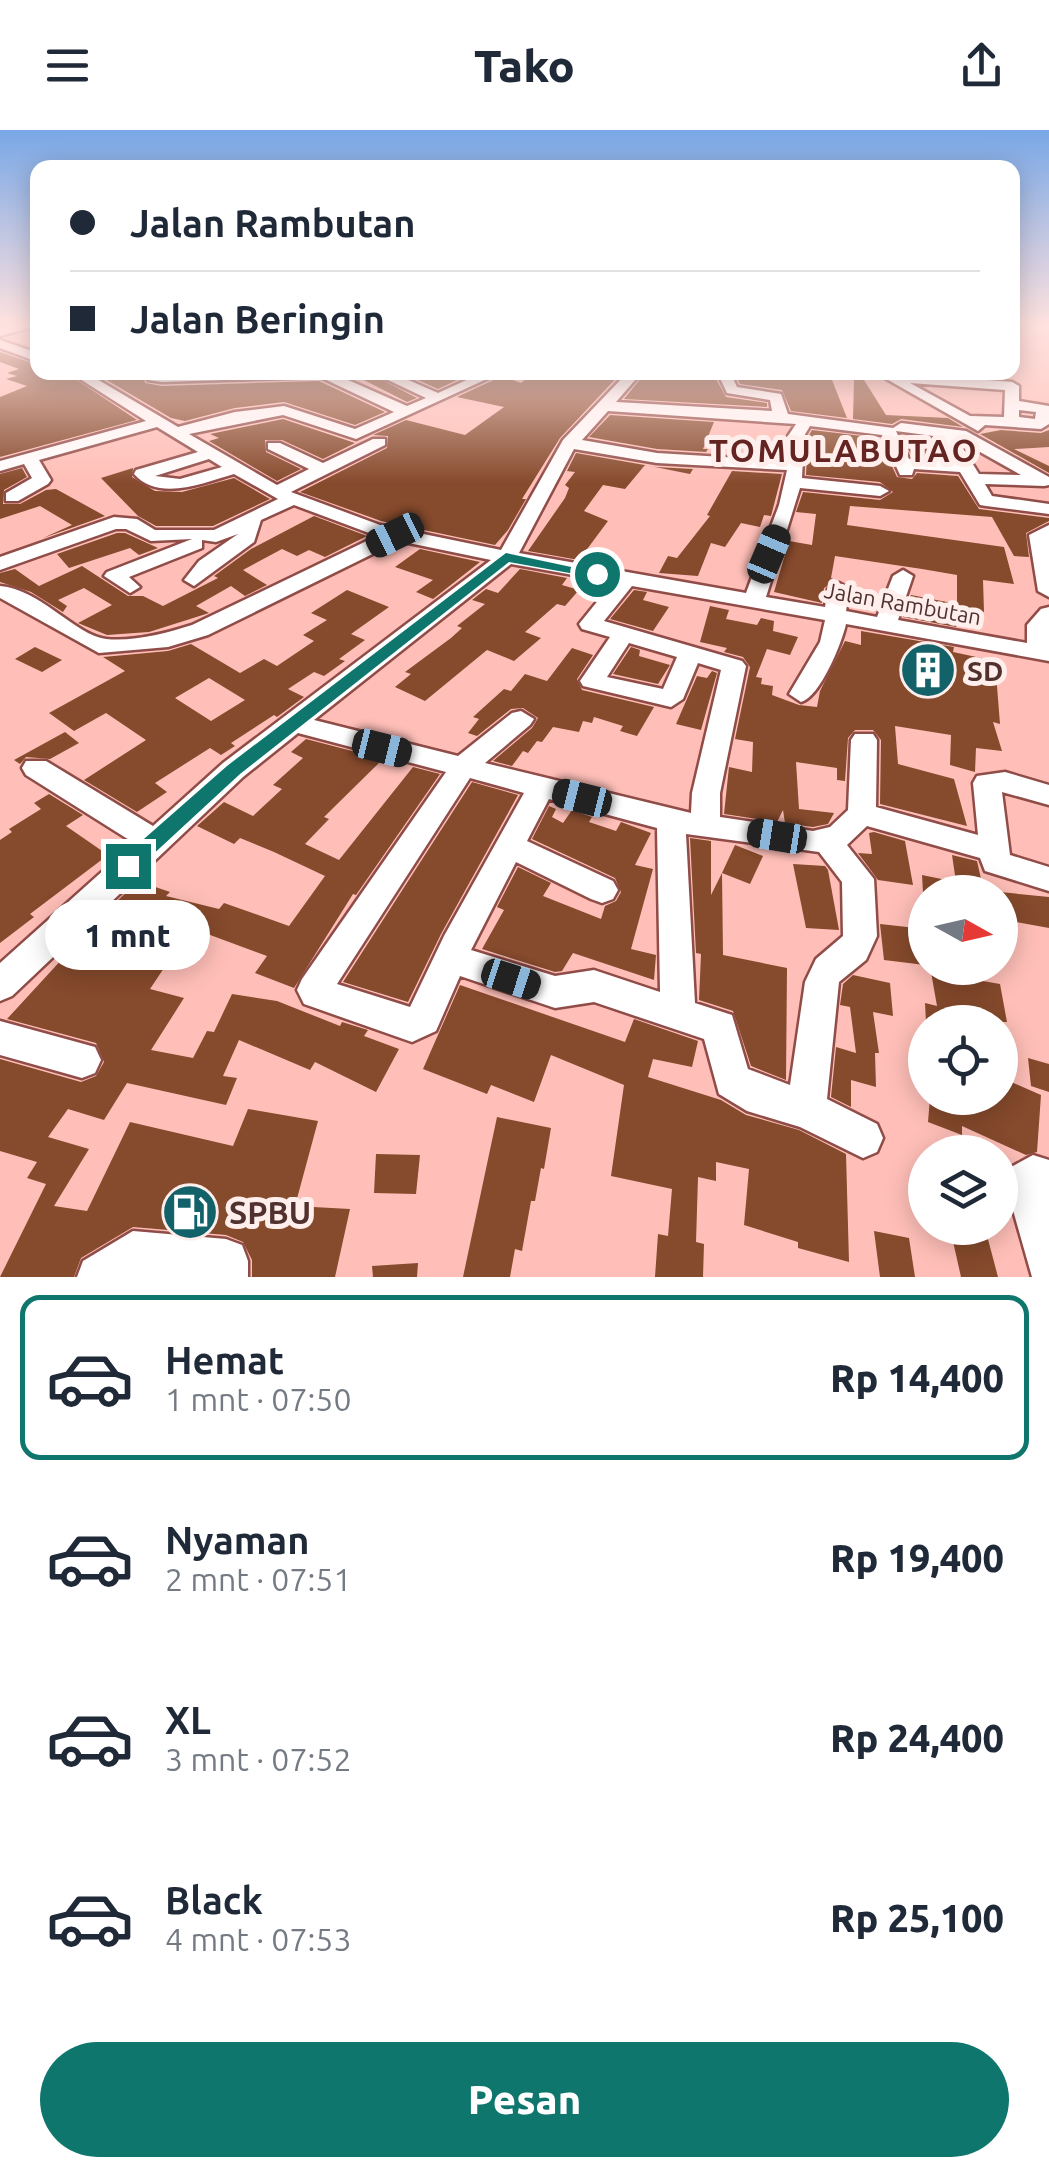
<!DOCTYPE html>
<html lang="id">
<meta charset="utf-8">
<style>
:root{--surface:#fff;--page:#f2f2f3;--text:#1f2937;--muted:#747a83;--line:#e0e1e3;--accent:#0f766e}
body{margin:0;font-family:Ubuntu,sans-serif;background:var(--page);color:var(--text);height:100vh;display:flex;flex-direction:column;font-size:38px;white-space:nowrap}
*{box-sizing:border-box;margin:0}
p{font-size:32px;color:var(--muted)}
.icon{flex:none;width:55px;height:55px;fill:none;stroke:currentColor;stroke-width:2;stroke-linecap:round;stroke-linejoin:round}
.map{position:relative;height:1147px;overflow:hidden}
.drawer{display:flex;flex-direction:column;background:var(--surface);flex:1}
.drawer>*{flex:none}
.banner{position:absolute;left:30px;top:30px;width:990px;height:220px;border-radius:20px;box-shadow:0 5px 25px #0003;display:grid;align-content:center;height:220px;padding:0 40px;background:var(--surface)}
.needle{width:65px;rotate:98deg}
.buttons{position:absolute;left:908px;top:745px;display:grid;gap:20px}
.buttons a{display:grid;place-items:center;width:110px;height:110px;border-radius:50%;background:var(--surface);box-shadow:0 5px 25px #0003;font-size:50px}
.end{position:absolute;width:45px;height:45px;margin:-22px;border:12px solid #0f766e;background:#fff;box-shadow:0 0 0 5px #fff}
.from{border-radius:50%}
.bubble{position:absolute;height:70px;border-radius:35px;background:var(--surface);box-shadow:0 5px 25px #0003;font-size:32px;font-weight:800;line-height:70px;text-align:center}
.car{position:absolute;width:30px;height:60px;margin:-30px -15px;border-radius:12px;box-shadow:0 0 8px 2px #0007;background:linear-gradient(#222 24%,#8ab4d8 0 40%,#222 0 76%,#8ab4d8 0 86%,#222 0)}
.banner b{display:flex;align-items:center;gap:35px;height:95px;font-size:38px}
.banner b+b{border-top:2px solid var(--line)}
.banner i{width:25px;height:25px;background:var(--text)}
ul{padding:18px 0 0;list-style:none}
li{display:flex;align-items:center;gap:30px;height:165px;margin:0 20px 15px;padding:0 20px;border:5px solid transparent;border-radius:20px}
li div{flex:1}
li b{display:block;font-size:38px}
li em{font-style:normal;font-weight:800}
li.active{border-color:var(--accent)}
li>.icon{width:90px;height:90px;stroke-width:1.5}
.button{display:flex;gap:20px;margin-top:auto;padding:20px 40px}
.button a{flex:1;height:115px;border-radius:60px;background:var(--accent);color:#fff;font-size:40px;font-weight:800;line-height:115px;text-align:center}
header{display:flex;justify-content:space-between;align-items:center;height:130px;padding:0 40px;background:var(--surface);font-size:45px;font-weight:800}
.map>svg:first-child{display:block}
.building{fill:#864a2c;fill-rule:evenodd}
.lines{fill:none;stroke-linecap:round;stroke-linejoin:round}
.minor-casing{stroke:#904c47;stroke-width:5}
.minor{fill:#fff;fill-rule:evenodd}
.route{fill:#0f766e}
.labels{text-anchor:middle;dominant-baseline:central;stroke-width:10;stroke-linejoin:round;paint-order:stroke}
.far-street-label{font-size:22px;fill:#50312e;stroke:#feeeec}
.poi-label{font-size:28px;font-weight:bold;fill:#50312e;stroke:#feeeec;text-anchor:start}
.far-district-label{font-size:32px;font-weight:bold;letter-spacing:2.5px;fill:#642522;stroke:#feeeec}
.near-poi-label{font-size:32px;font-weight:bold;fill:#50312e;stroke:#feeeec;text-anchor:start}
</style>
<header><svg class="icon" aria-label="menu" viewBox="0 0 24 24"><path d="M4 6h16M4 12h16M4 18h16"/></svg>Tako<svg class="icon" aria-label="share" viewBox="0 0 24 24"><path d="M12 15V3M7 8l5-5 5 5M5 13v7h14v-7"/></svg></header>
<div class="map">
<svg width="1049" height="1147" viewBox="0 0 1049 1147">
<rect width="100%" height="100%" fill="#ffbfb8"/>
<g class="building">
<polygon points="0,222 38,235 38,242 65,242 137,290 0,327 0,267 27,256 6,249 17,246 7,243 19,239 0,232"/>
<polygon points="93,242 143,242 145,253 162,256 319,251 385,282 355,295 284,272 235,278 185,291 171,288"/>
<polygon points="348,242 367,242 417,268 407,272"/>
<polygon points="400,242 474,242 438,259"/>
<polygon points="535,242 622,242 560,308 522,369 526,369 508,400 495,415 381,391 300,362 387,318 388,306 373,305 406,290 465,305 504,277 457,267 502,246 521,253"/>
<polygon points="646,242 715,247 726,267 767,273 767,277 624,269"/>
<polygon points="735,244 832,250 847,288 791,281 782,260 740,254"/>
<polygon points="854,250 864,250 886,285 948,288 963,297 901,289 892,294 853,289"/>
<polygon points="610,285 714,292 703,319 708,319 706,322 657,319 589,307"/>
<polygon points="283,289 355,313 357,312 323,329 282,310 265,310 266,322 301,339 277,351 209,311 219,308 210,304"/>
<polygon points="812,300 879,308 897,347 912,349 917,343 958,346 979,379 1049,388 1049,391 1026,403 1029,427 1014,426 992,387 850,376 847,395 1004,417 1014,454 983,450 984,482 972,479 977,494 957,492 956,497 903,487 911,465 957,474 957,445 922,439 835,426 831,448 837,450 824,458 822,473 774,462 789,411 812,415 816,384 796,382 803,362 880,370 893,362 880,352 806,345 808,307"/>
<polygon points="1001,300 1041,303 1049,300 1049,317 1014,319 1049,336 1049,343 980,304"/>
<polygon points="902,306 939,310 948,327 911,325"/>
<polygon points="576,323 656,337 693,339 690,344 645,335 625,359 603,355 584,381 608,391 579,430 528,421 565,368 569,358 565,355 575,342 567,341"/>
<polygon points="22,338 27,347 4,360 3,374 20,374 46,360 56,359 105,386 43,408 72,395 40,376 0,389 0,344"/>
<polygon points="133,338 132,347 155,361 182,362 234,348 270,369 213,396 156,396 138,386 101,348"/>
<polygon points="732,341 782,344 771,386 764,385 760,397 741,393 725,417 711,413 698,446 659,443 668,426 677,428 710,386 707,385"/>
<polygon points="314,386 367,406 325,427 309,420 297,426 282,419 243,440 267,455 245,466 231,456 196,476 209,483 149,502 107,505 78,493 112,475 84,458 58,470 67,476 63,482 31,462 0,452 0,443 15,439 39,456 82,436 128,466 143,466 163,476 218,448 214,446 251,419"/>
<polygon points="117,403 125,403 158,418 139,425 130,418 69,438 57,424"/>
<polygon points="420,419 480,432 433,469 416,462 433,450 395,437"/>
<polygon points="520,439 567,448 562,455 579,460 565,476 557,474 525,502 541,508 514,531 487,520 425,571 395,557 411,544 405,542 451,508 462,498 457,496 485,474 472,470 486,459 498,463"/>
<path d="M347,460L389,477L351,504L365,510L339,529L345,531L324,546L314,542L288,559L304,567L277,587L274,585L231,613L235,616L221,625L210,618L155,653L167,662L137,682L84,650L146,610L106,583L74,601L49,583L125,541L103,527L168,521L191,514L240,543L264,529L277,536L314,511L303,505L327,490L311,483ZM209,548L245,570L211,591L175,568Z"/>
<polygon points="634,460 647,462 643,470 669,477 653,501 610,489"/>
<polygon points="710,476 729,480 726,489 757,495 761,488 774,491 773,501 798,507 790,525 767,519 756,547 762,548 761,554 773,556 772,565 799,575 817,577 820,561 845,511 861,515 861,501 954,517 953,522 995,531 1000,594 993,592 1002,621 976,618 975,642 950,635 951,605 895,596 898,634 954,649 967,696 880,674 881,610 873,600 855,600 848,608 845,651 837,650 837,638 796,632 799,679 834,683 828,694 813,697 785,693 783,680 777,692 724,684 729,637 752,642 753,612 735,609 750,537 743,527 724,522 727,518 700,512"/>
<polygon points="35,517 62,530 42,542 15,529"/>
<polygon points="631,517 640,520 639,526 670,535 658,554 613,544"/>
<polygon points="572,518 593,525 577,549 582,560 654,577 637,606 620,601 623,596 594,587 592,593 583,591 579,602 553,597 542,612 537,611 528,623 523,621 512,636 493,631 532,598 538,588 523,578 511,579 477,606 468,603 479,589 473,587 504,559 511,561 525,544 547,551"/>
<polygon points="712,541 717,543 701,600 676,594 697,546 707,548"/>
<polygon points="65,602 79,613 50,629 26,627 20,634 14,630"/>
<polygon points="306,609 383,629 324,687 329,689 305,714 339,730 413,637 440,644 356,765 353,764 294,858 255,843 267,826 194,799 188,809 184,808 150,859 184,868 151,920 193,928 207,901 214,902 232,864 277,871 340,896 342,892 368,900 364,906 399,919 376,962 315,932 310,940 239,910 223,946 237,948 226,975 127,953 104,990 68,979 48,1007 89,1019 54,1076 87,1081 130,992 233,1016 248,979 318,991 295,1076 350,1079 335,1147 252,1147 252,1130 243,1112 226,1105 133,1097 81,1128 74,1147 0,1147 46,1054 27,1048 37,1032 0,1021 0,929 81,952 96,946 104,932 96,913 7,889 64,827 60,826 138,751 170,762 166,766 219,779 224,773 289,796 325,746 274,722 240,708 234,714 197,696 224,672 253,686 282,659 273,655 303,628 291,622"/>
<polygon points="472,652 518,665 441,804 408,872 343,852"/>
<polygon points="49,664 83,685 66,696 108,725 30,784 34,787 0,813 0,710 12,702 9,699 41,679 34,673"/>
<polygon points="549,676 556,679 552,687 563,693 572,680 592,687 589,692 616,701 621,692 651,703 635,735 653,739 631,819 656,825 654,850 573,823 562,841 555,842 482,819 504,780 497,777 518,737 551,753 543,766 601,789 605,776 616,771 621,762 615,748 532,709"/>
<polygon points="874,702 905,711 913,755 878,750 858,723 872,724 869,703"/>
<polygon points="690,708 711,711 711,765 722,743 723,825 787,838 786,950 751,936 733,881 699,870 701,824 696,823"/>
<polygon points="735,715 763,726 750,754 722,743"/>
<polygon points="952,725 977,731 984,762 923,762 922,745 956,752"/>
<polygon points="793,734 825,736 828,740 839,800 806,798"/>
<polygon points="1000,762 1049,767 1049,798 1000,789"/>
<polygon points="880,794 925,799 925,835 884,830"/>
<polygon points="931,842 1000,854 1007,892 926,892 925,873 937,876"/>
<polygon points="853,845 890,853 893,886 873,882 879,923 875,923 876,957 851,950 851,977 831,967 836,917 856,923 850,877 840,875 843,854"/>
<polygon points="460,855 625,912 634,889 698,911 692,937 653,929 648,947 721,970 746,985 799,1000 846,1024 849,1132 798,1118 798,1112 744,1095 749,1039 716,1032 716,1051 698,1047 696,1112 704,1114 703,1147 655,1147 658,1104 668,1106 672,1059 611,1046 624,955 551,925 534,972 491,955 487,964 423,939"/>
<polygon points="1028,928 1049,934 1049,962 1031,956"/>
<polygon points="1000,947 1041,965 1037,1022 1026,1025 962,996 962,1005 928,992 930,968 1000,968"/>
<polygon points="497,987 551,998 544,1039 541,1038 535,1071 531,1071 522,1121 515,1119 510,1147 463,1147"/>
<polygon points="376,1024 420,1025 416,1064 374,1063"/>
<polygon points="950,1098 985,1098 998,1147 961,1147"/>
<polygon points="874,1101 909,1108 915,1147 880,1147"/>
<polygon points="418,1133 417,1147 373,1147 372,1136"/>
</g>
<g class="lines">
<g class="minor-casing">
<g id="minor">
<polygon points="18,194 38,195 0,206 0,198"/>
<polygon points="0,210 38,223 38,232 0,218"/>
<path d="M69,242H85L178,297L235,282L284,276L355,299L394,282L320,247L162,252L148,250L147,242H344L339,246L407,276L426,268L371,242H390L438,263L484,242H502L356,309L283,285L189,304L277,355L309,339L268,319V313H280L323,333L373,309H385V315L291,362L380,395L501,420L563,310L628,242H642L616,272L772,281L770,270L727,263L717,242H730L737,257L781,264L788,284L893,298L901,293L966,301L1049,347V355L1044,356L985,354L992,366L1049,374V384L986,376L980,375L960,342L914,339L912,345H900L882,305L810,296L804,306L802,348L880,356L889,361L880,366L800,358L766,467L825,477L828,459L839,453L850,459L846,481L877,487L893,446L903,440L913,446L898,490L1027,513V495L1041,479L1049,477V531L846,494C842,513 820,567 801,572L789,564L820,512L825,490L632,456L604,491L742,531L746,536L720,663V687L813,701L830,697L848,680L851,610L855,604H873L877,610L876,677L978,705L973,653L977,646L1005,642L1049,655V675L1002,662L1010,725L1049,737V761L985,741L980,728L867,696L847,715L874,749L877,806L866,830L839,852L827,969L877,994L883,1008L877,1022L863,1028L800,997L747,981L719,964L704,909L594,872L555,878L460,846L436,901L412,912L304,874L297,860L302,849L446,642L298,603L243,647L12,866L0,871V833L134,713L26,645L22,638L26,631H46L153,696L223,633L491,430L399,411L208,505L168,517L99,523L0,468V456C40,459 75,505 106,509C133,512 167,503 192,495L377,406L294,375L261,390L254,412L194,456L184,450L199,431L238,404L216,412L202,410V418L129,447L140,457L130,463L104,446L107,442L192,409L151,411L126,399H116L0,440V427L114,387L137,389L155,400H214L278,369L234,344C203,353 159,372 134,344L136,340L198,322L157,297L39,330L51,350L48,354L18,371H6V363L32,348L24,334L0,341V331L146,291ZM608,281L796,294L788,306V331L657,323L582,310ZM896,301L941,307L954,331L909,329ZM957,309L1021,345L979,344ZM574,319L657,333L787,340L779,375L746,463L519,423ZM209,329L222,337L180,349L155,346ZM511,434L613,452L579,494L582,499L610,507L580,551L583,556L671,577L683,569L698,533L721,540L692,663L691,683L485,633L530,595L534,589L521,581L512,583L458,626L314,590ZM629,513L677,527L663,559L607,547ZM470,648L524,663L444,806L410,877L337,854ZM549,669L657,698L660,862L594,840L555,846L471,820L516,732L591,769L602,773L613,769L618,760L613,751L527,711ZM686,704L819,722L842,752L843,806L816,829L805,852L790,955L748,939L732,885L695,873Z"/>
<path d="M821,242H889L1012,252L1019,256V271L1049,276V294L1041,299L985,295L978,301L883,247L827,246ZM910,253L1005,260L1004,287L970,286ZM1019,280L1036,282L1035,289L1019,287Z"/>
<polygon points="1049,395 1049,467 1038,461 1029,405"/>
<polygon points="0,891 95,917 101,930 95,943 82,948 0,925"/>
<polygon points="1033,1025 1049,1030 1049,1147 1032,1147 1005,1052 1011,1037"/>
<polygon points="133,1101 226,1109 242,1115 248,1131 248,1147 77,1147 83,1131"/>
</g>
</g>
<use href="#minor" class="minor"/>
</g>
<linearGradient id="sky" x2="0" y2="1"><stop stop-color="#79a7e6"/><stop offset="0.55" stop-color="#ffe2df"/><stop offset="1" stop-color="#ffe2df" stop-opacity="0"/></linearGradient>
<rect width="1049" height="354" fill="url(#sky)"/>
<polygon class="route" points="506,423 604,444 597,448 509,432 240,644 135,741 120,741 120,730 227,636"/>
<defs>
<g id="building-disc" transform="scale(2.875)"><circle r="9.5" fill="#13626a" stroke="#feeeec"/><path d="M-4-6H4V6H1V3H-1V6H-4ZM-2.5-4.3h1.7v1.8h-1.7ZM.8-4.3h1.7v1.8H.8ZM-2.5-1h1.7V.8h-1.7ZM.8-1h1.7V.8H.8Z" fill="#fff"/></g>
<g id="fuel-disc" transform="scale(2.875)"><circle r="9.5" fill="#13626a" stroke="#feeeec"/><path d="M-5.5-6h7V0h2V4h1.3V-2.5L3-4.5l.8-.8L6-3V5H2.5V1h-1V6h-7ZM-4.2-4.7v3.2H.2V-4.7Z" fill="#fff"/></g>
</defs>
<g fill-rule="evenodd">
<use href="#building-disc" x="928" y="540"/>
<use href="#fuel-disc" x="190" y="1082"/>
</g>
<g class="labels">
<g class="far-street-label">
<text transform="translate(903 473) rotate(10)">Jalan Rambutan</text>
</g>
<g class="poi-label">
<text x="967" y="540">SD</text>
</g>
<g class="far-district-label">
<text x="844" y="320">TOMULABUTAO</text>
</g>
<g class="near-poi-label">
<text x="229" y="1082">SPBU</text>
</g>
</g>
</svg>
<div class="buttons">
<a><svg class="needle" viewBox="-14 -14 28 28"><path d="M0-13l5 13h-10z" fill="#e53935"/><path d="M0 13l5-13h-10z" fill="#747a83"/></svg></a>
<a><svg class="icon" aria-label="locate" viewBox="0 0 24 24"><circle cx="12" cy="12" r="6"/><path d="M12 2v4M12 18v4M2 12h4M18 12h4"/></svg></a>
<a><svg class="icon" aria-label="layers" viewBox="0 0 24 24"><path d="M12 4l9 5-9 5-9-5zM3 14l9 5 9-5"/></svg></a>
</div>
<i class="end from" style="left:597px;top:444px"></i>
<i class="end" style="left:128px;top:736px"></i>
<div class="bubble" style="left:45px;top:770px;width:165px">1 mnt</div>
<i class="car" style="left:395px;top:405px;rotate:244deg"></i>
<i class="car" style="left:769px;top:424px;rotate:23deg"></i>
<i class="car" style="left:382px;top:618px;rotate:104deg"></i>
<i class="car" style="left:582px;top:668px;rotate:284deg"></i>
<i class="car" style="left:777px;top:706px;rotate:279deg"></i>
<i class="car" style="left:511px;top:849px;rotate:108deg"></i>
<div class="banner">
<b><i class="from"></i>Jalan Rambutan</b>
<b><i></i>Jalan Beringin</b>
</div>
</div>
<section class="drawer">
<ul>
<li class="active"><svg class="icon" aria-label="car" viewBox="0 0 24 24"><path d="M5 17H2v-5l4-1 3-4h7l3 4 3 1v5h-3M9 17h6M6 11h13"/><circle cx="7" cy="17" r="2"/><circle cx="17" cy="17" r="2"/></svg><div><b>Hemat</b><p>1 mnt · 07:50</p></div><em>Rp 14,400</em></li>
<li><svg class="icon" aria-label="car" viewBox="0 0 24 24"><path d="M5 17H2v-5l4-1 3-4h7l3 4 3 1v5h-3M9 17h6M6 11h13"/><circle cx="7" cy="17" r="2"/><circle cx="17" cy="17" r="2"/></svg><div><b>Nyaman</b><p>2 mnt · 07:51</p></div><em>Rp 19,400</em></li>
<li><svg class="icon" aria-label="car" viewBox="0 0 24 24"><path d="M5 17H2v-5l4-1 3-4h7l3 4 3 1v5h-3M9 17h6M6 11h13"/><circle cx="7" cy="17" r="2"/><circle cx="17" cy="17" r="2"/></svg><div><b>XL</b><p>3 mnt · 07:52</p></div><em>Rp 24,400</em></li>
<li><svg class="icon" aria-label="car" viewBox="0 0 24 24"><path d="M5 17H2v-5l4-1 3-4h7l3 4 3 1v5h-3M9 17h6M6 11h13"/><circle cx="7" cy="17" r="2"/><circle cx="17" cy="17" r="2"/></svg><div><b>Black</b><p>4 mnt · 07:53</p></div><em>Rp 25,100</em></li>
</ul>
<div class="button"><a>Pesan</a></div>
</section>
